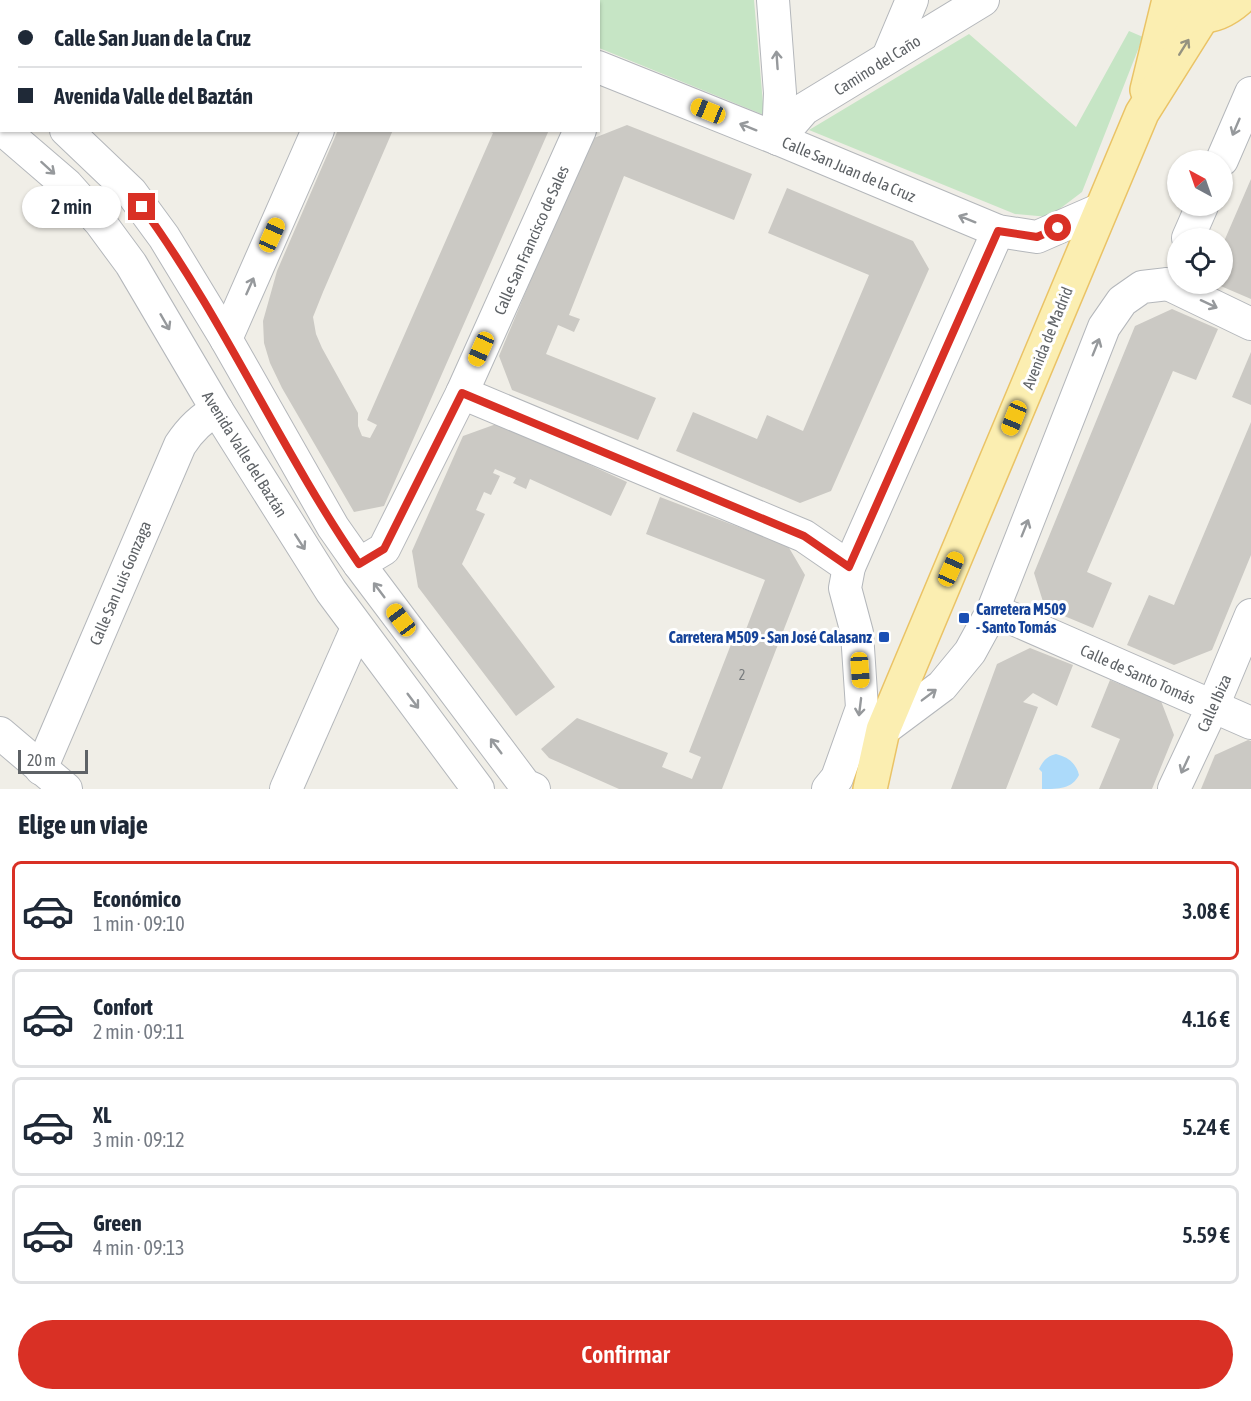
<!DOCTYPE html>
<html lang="es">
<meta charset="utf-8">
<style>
:root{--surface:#fff;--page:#f6f6f7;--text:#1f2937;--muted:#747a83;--line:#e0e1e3;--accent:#d93025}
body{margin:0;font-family:"Asap Condensed",sans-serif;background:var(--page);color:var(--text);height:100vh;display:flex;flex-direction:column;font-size:22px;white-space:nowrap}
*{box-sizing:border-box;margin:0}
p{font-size:20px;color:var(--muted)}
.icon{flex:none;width:33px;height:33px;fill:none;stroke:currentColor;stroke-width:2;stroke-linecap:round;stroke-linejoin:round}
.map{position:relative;height:789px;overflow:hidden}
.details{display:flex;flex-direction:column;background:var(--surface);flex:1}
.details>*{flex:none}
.hud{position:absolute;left:0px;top:0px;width:600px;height:132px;box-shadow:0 2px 4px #0004;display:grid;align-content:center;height:132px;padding:0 18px;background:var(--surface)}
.needle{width:39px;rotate:320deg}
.controls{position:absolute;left:1167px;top:150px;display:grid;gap:12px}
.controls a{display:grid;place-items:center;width:66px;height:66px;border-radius:50%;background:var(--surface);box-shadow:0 2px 4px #0004;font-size:30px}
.scale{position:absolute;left:18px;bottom:15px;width:70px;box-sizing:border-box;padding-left:6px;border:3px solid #5e6266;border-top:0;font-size:16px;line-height:21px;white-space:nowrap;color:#5e6266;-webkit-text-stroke:4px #fff;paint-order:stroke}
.end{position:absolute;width:27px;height:27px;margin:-14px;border:8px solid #d93025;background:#fff;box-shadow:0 0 0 3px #fff}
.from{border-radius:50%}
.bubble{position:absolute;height:42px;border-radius:21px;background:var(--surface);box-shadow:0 2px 4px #0004;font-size:20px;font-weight:600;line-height:42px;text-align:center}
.car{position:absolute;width:18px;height:36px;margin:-18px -9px;border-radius:8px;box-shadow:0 0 4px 2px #0007;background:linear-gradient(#f5c518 24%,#345 0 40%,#f5c518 0 76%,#345 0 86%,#f5c518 0)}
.hud b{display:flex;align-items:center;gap:21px;height:57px;font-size:22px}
.hud b+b{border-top:2px solid var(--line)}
.hud i{width:15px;height:15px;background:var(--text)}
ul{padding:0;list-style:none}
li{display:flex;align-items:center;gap:18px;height:99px;margin:0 12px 9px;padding:0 6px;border:3px solid var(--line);border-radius:9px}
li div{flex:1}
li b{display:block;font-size:22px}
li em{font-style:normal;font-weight:600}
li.current{border-color:var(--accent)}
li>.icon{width:54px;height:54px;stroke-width:1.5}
h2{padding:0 18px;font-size:27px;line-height:72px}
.primary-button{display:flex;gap:12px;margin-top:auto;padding:12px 18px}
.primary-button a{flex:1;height:69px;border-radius:36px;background:var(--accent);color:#fff;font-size:24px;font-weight:600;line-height:69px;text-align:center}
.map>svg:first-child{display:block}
.green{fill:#c6e5c5}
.water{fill:#acdafa}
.building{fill:#cbc9c4}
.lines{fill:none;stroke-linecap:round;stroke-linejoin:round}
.minor-casing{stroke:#b4b7bb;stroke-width:34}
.major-casing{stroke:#eac366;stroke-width:36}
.minor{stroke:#fff;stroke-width:32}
.major{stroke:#fbeeb1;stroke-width:33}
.oneway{stroke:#959380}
.oneway2{stroke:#96999c}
.route{stroke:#d93025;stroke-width:8}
.transit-dot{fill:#1a4fb4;stroke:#fff;stroke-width:2}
.labels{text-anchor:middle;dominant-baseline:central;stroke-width:6;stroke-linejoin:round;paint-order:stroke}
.number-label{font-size:14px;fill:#797c7e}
.street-label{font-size:16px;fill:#5e6266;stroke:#fff}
.transit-label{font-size:16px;font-weight:bold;fill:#164399;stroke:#fff;text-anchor:start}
</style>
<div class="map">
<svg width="1251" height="789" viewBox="0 0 1251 789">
<rect width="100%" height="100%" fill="#f0eee7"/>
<g class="green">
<polygon points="480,0 754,0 764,115 599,48 598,2"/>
<polygon points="1129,31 1143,37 1082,192 1049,217 1015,214 809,130 969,34 1076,127"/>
</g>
<path class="water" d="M1056,754C1068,757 1076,763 1079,775C1072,789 1059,789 1042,789V772L1039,769C1043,761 1047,756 1056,754Z"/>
<g class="building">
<polygon points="627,125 752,174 734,220 624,176 569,315 580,319 574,332 558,325 546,354 656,398 638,440 512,390 499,356 589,140"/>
<polygon points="338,130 393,130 323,292 313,317 316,334 322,348 358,413 358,426 362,436 370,438 377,425 367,420 493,133 487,130 549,130 384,506 354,512 282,388 270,363 264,343 263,321 277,271"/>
<polygon points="1251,179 1251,299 1216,284 1222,284 1222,246"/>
<polygon points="787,188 913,241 929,269 831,491 800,503 676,451 693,412 757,439 767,415 803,431 869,275 768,233"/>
<polygon points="1172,309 1218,329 1196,380 1173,371 1087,572 1112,583 1093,628 1045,608 1034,573 1135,326"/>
<polygon points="1251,352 1251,405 1232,397"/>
<polygon points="1251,422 1251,555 1212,650 1174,665 1127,645 1149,595 1174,605"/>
<polygon points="499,423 627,482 611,516 530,479 526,489 513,483 516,478 495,469 493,473 500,476 491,495 484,492 476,510 485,514 462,564 555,687 516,716 418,587 412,551 463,436"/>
<polygon points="660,497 788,546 805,575 722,789 619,789 549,758 541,749 577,718 668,753 662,767 692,779 701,757 689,752 737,629 745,632 765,580 646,534"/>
<polygon points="1030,648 1073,665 1057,706 1033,693 1023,702 1038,707 1006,789 951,789 997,664"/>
<polygon points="1110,680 1161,701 1174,735 1152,789 1099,789 1120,739 1091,727"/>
<polygon points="1248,740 1251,741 1251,789 1201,789 1215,755"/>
</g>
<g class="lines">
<g class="minor-casing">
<g id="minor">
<polyline points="429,0 433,2"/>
<polyline points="773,0 780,93 778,139"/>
<polyline points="374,2 375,0"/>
<polyline points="888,57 912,0"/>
<polyline points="598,67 778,139 998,231 1037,237 1101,209"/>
<polyline points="0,79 2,80"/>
<polyline points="3,130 67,185 100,222 131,264 217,410 331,591 478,789"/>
<polyline points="66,130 131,192 164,237 226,339 333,527 359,564 525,785 534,789"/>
<polyline points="778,139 804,109 983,0"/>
<polyline points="1222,160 1251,93"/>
<polyline points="1188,238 1202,206"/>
<polyline points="1168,284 1251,324"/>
<polyline points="226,339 318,130"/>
<polyline points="462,393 804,536 849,567"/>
<polyline points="359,564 384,549 462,393 580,130"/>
<polyline points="993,610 1251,723"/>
<polyline points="883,730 942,686 970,652 993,610 1104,327 1122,301 1142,287 1168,284"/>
<polyline points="0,733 66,789"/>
<path d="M41,769L180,445C189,431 202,418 217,410"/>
<polyline points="286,789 357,628"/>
<polyline points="828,789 837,778 862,708 857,633 845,588 849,567 998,231"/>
<polyline points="1174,789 1213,706 1251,615"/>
</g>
</g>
<g class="major-casing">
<g id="major">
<path d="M1183,13C1204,20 1222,14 1238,0"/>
<polyline points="1147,90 1168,4"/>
<polyline points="870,789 883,730 1142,113 1203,16"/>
</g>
</g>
<use href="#minor" class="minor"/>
<use href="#major" class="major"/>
</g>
<defs><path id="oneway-shaft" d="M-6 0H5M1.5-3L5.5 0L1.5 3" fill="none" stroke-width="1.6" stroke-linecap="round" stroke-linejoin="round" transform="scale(1.5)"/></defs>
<use class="oneway" href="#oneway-shaft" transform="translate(1184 47) rotate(-58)"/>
<g class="oneway2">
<use href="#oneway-shaft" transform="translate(777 60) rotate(-94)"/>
<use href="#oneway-shaft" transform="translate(748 127) rotate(-158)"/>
<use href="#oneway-shaft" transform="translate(1236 127) rotate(113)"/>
<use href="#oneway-shaft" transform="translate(48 168) rotate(42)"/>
<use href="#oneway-shaft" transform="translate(967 219) rotate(-158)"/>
<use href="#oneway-shaft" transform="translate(250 286) rotate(-66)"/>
<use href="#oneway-shaft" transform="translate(1209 304) rotate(25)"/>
<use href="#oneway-shaft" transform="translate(165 322) rotate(60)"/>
<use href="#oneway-shaft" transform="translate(1096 347) rotate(-68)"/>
<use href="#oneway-shaft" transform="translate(1025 528) rotate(-68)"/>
<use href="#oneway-shaft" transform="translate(300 542) rotate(57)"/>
<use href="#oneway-shaft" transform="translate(379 590) rotate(-127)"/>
<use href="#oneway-shaft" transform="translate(929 695) rotate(-37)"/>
<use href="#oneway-shaft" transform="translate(413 701) rotate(53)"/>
<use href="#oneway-shaft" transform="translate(860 707) rotate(97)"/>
<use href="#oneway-shaft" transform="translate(496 746) rotate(-127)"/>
<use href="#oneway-shaft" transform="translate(1185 765) rotate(115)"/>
</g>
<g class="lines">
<path class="route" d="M142,207C224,319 280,449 359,564L384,549L462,393L804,536L849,567L998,231L1037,237L1058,228"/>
</g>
<g class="transit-dot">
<rect x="958" y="612" width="12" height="12" rx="3"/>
<rect x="878" y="631" width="12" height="12" rx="3"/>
</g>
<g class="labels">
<g class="number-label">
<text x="742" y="675">2</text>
</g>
<g class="street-label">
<text transform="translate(877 65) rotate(-32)">Camino del Caño</text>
<text transform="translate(849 169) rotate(23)">Calle San Juan de la Cruz</text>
<text transform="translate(531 240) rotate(-66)">Calle San Francisco de Sales</text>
<text transform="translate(1047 338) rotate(-68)">Avenida de Madrid</text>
<text transform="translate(245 454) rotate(58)">Avenida Valle del Baztán</text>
<text transform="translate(120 583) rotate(-67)">Calle San Luis Gonzaga</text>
<text transform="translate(1138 674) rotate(24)">Calle de Santo Tomás</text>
<text transform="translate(1214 703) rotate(-66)">Calle Ibiza</text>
</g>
<g class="transit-label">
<text x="976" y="609">Carretera M509<tspan x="976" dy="18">- Santo Tomás</tspan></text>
<text x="872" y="637" text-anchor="end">Carretera M509 - San José Calasanz</text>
</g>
</g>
</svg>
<div class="controls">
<a><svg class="needle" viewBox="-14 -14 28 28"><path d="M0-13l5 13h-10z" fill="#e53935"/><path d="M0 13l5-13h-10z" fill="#747a83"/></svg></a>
<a><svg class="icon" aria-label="locate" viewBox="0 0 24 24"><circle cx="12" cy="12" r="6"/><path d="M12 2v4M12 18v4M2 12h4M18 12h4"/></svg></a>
</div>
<div class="scale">20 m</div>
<i class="end from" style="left:1058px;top:228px"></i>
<i class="end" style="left:142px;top:207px"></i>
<div class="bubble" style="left:22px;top:186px;width:99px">2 min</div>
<i class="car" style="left:708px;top:111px;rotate:292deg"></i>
<i class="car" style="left:272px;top:235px;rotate:24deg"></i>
<i class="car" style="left:481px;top:349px;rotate:204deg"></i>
<i class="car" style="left:1014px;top:418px;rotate:202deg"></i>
<i class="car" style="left:951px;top:569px;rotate:24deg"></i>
<i class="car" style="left:401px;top:620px;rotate:323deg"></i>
<i class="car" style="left:860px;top:670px;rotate:176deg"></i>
<div class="hud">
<b><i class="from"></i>Calle San Juan de la Cruz</b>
<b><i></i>Avenida Valle del Baztán</b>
</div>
</div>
<section class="details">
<h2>Elige un viaje</h2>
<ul>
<li class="current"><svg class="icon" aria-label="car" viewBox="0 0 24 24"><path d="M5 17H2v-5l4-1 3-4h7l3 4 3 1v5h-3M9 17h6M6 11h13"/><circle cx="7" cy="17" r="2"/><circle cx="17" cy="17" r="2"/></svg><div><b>Económico</b><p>1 min · 09:10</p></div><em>3.08 €</em></li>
<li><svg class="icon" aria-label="car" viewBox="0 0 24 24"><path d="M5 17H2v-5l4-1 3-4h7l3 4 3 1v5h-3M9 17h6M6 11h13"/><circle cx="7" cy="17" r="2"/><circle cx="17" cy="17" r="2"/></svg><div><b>Confort</b><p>2 min · 09:11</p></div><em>4.16 €</em></li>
<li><svg class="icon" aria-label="car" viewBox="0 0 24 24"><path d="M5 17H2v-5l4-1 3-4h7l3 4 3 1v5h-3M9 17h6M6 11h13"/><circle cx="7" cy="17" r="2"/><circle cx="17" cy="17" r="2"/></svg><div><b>XL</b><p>3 min · 09:12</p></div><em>5.24 €</em></li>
<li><svg class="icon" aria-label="car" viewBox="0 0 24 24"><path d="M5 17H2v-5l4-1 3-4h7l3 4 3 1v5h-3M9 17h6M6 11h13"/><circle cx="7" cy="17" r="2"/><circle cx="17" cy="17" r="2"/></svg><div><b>Green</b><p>4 min · 09:13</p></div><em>5.59 €</em></li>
</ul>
<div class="primary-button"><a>Confirmar</a></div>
</section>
